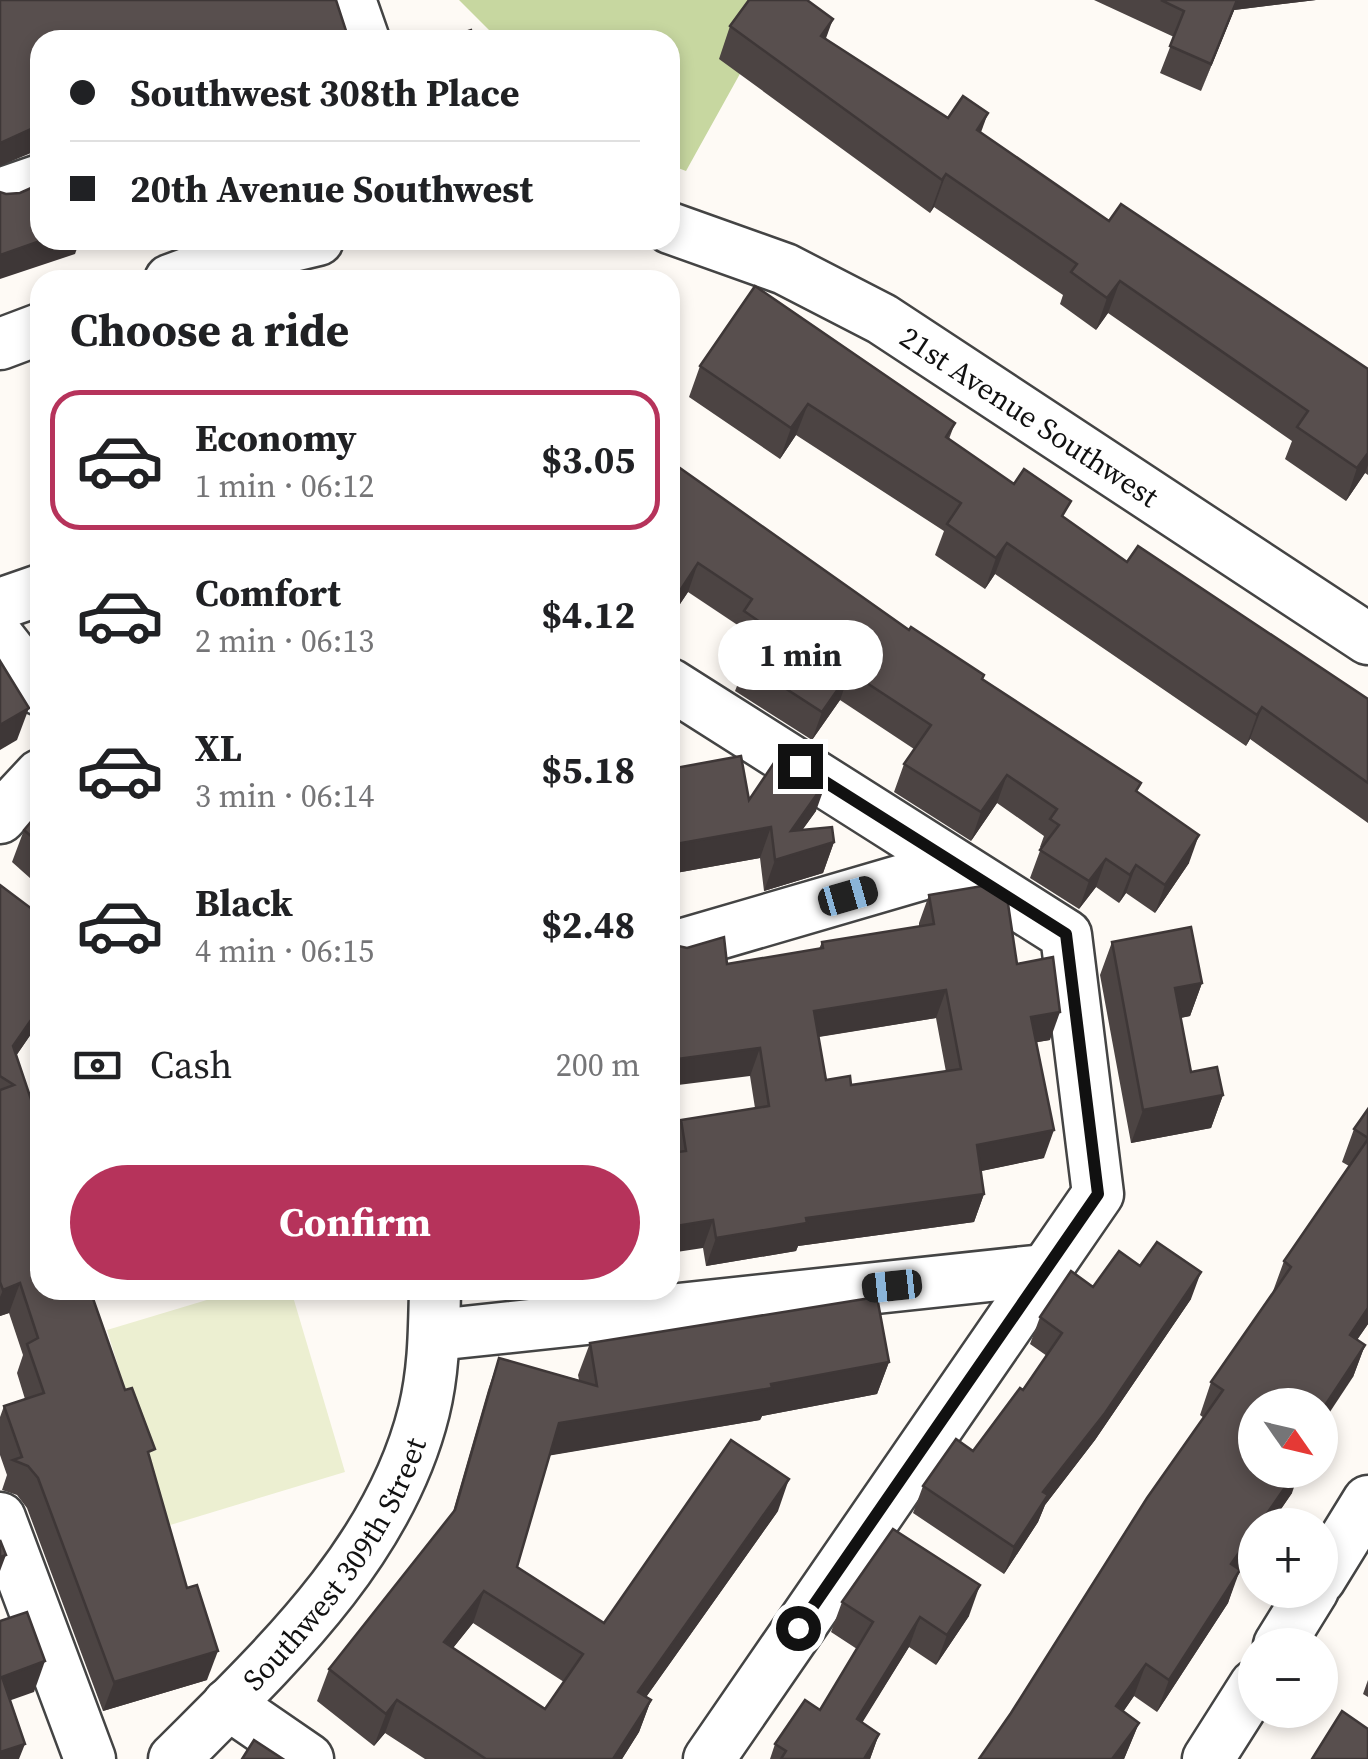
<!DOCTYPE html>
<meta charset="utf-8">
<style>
:root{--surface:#fff;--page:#f6f6f6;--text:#202124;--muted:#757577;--line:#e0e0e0;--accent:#b6335b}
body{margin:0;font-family:"Source Serif 4",serif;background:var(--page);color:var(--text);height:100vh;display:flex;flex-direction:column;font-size:38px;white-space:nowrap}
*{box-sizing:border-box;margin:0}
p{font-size:32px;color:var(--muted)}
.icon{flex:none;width:55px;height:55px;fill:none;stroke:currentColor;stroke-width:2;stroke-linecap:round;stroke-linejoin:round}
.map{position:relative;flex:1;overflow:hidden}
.panel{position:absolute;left:30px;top:270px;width:650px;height:1030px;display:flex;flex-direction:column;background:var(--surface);border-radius:30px;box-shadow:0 5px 15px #0003}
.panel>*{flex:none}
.top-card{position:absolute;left:30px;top:30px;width:650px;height:220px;border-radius:30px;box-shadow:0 5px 15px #0003;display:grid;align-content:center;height:220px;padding:0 40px;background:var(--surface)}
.needle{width:65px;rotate:124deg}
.tools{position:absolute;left:1238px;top:1388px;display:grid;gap:20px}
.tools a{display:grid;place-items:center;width:100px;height:100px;border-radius:50%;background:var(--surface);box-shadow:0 5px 15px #0003;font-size:50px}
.end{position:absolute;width:45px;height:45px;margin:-22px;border:12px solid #111;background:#fff;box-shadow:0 0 0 5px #fff}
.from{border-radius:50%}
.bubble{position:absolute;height:70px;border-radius:35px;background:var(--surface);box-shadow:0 5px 15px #0003;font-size:32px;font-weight:700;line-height:70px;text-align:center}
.car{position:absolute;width:30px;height:60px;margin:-30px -15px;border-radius:12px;box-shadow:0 0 8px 2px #0007;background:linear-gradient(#222 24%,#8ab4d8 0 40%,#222 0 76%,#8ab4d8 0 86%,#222 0)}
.top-card b{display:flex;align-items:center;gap:35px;height:95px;font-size:38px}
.top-card b+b{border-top:2px solid var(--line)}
.top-card i{width:25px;height:25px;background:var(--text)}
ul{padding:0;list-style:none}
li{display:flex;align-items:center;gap:30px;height:140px;margin:0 20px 15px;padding:0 20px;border:5px solid transparent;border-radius:30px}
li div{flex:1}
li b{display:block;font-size:38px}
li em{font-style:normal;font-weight:700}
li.selected{border-color:var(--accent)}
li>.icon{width:90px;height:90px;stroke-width:1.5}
h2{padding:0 40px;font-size:45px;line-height:120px}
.pay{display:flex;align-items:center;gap:25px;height:110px;padding:0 40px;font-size:38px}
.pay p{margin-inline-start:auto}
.primary-button{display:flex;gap:20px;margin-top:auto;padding:20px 40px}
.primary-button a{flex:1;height:115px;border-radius:60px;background:var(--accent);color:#fff;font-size:40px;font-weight:700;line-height:115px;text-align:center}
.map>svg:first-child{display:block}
.forest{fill:#c7d7a0}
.pitch{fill:#ecefd1}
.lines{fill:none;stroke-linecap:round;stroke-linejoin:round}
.minor-casing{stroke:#444;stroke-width:55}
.minor{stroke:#fff;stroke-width:50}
.wall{fill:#4c4443;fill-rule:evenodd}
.shaded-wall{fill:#3e3737}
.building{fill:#584f4e;stroke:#3e3737;stroke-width:2.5;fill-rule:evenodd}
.route{stroke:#111;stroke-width:12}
.labels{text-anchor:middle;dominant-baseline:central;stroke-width:10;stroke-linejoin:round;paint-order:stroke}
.street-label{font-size:30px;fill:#111;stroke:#fff}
</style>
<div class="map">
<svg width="1368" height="1759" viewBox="0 0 1368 1759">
<rect width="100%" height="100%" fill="#fefaf5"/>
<polygon class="forest" points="459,0 781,0 686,171 670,165 670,40 499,40"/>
<polygon class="pitch" points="240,1290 291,1290 345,1472 167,1526 107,1330"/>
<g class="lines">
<g class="minor-casing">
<g id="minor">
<polyline points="350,0 364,40"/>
<polyline points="0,194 40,180"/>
<path id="s1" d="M670,228L785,269L882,319L1368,639"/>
<polyline points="170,280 205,267 318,240"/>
<polyline points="0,344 40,329"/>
<polyline points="0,604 40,590"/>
<polyline points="0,639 40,690"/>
<polyline points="670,684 1066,935 1098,1194 709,1759"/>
<polyline points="0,818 40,775"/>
<polyline points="670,948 954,865"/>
<polyline points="436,1335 1044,1270"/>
<polyline points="0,1518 90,1759"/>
<polyline points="1320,1579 1368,1501"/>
<polyline points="1279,1645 1313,1590"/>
<polyline points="228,1704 308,1759"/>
<path id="s2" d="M174,1759C274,1659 389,1553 424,1411C434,1370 434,1331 435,1290"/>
<polyline points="1208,1759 1255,1685"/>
</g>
</g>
<use href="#minor" class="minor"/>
</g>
<g class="wall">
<polygon points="1094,0 1316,0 1234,10 1201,91 1160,73 1174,37"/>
<polygon points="730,26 826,39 948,118 981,133 1109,221 1368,369 1368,475 1365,473 1346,501 1285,459 1292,441 1108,313 1096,330 1060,304 1063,295 934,207 930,213 719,59"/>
<polygon points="700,366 955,423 949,439 1127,562 1368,699 1368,823 1250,739 1246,746 995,574 985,589 935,555 944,531 796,435 780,459 689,397"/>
<polygon points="40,415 40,524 31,440"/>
<polygon points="670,461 909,630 983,679 1138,793 1189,863 1155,913 1126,893 1119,903 1096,887 1079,909 1030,878 1041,848 1040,847 1044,836 997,803 971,841 894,792 904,764 914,749 840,700 812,740 735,691 746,663 753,653 734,639 739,626 688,592 670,619"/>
<polygon points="670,769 749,800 816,811 802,830 834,842 823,873 764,891 760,858 670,874"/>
<polygon points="40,811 40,887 12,862 24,830"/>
<polygon points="0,885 40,915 40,1021 16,1056 40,1290 125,1390 150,1461 207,1680 103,1711 27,1508 17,1495 2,1490 7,1475 0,1455 0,1417 4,1406 25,1399 17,1373 23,1355 9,1313 0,1316"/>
<path d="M929,895L1017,964L1050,1040L1037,1042L1044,1158L981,1171L984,1194L974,1222L798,1246L796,1251L706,1266L703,1248L671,1149L681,1120L755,1108L750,1076L727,964L819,949L822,942L919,926V923ZM936,1018L946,1072L851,1085L826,1080L819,1037Z"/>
<polygon points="1112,942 1202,983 1190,1016 1181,1018 1191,1072 1223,1095 1211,1128 1131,1143 1100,975"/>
<polygon points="1368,1109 1368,1324 1357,1340 1365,1345 1353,1377 1255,1405 1292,1493 1270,1525 1255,1525 1255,1546 1239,1569 1228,1603 1157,1712 1134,1696 1123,1712 1139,1723 1124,1759 979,1759 1011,1713 1204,1418 1200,1415 1211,1382 1272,1294 1284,1261 1349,1166 1342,1162 1354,1129"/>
<polygon points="1093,1287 1191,1299 1095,1440 1045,1505 1038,1522 1004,1574 913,1513 923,1486 973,1451 1023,1390 1047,1356 1030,1344 1040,1317"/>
<path d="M590,1343L889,1362L877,1394L762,1416L760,1420L550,1455L517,1567L604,1623L778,1511L646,1697L651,1700L639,1732L622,1759H425L385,1733L374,1746L317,1701L329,1669L452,1515L488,1390L499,1358L579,1380L578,1375ZM473,1623L564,1682L545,1709L453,1648Z"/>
<polygon points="842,1602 969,1616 936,1665 909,1647 862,1722 879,1734 870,1759 770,1759 775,1744 820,1710 857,1649 831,1632"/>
<polygon points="1368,1680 1368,1697 1363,1694"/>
</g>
<g class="shaded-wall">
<polygon points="1237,0 1316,0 1234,10 1201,91"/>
<polygon points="833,19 821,52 821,36"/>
<polygon points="988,113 976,146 977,130"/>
<polygon points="40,125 40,152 31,153 0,166 0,143"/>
<polygon points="946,174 934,207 930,213 942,180"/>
<polygon points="43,240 80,240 75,254 0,279 0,255"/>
<polygon points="102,240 115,240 100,245"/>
<polygon points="1120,281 1108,313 1096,330 1107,298"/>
<polygon points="808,404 796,435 780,459 791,428"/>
<polygon points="1368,453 1368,465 1365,473 1346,501 1357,468"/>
<polygon points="1007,543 995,574 985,589 996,558"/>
<polygon points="698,563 688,592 670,619 670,606"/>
<polygon points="850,672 840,700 812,740 822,712"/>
<polygon points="1262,707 1250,739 1246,746 1257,715"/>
<polygon points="29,708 17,740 0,750 0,725"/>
<polygon points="1007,775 997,803 971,841 981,812"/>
<polygon points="827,780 816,811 783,857 834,842 823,873 764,891 775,860 791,831"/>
<polygon points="771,827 760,858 670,874 670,845"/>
<polygon points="1199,835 1189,863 1155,913 1165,885"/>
<polygon points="1106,859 1096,887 1079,909 1089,881"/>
<polygon points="1136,865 1126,893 1119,903 1130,875"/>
<polygon points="1202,983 1190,1016 1163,1021 1175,988"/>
<polygon points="946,990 936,1018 804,1039 814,1011"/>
<polygon points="40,1007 40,1021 2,1076 13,1046"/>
<polygon points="1060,1012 1050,1040 1021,1045 1031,1017"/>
<polygon points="760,1048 750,1076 670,1086 670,1060"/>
<polygon points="1223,1095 1211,1128 1131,1143 1143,1110"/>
<polygon points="1054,1130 1044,1158 967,1174 977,1145"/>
<polygon points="984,1194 974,1222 798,1246 796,1251 706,1266 716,1238 806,1218"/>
<polygon points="713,1220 703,1248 670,1253 670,1227"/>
<polygon points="1201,1272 1191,1299 1095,1440 1045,1505 1038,1522 1004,1574 1014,1547 1043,1492"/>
<polygon points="20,1283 9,1313 0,1316 0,1297 3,1290"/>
<polygon points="1368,1308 1368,1324 1338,1367 1350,1335"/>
<polygon points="1365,1345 1353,1377 1320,1427 1320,1413"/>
<polygon points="889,1362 877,1394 762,1416 760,1420 547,1456 559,1423"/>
<polygon points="1297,1470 1300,1470 1292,1493 1270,1525 1259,1525"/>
<polygon points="789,1479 778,1511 627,1724 638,1692"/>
<polygon points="1255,1530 1255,1546 1219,1597 1231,1564"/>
<polygon points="6,1555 0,1571 0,1557"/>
<polygon points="1240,1570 1228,1603 1157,1712 1169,1680"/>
<polygon points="980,1585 969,1616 936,1665 947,1635"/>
<polygon points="484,1591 473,1623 432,1674 444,1642"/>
<polygon points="920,1617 909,1647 846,1749 857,1719"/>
<polygon points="218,1651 207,1680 103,1711 114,1682"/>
<polygon points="45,1661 34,1692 0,1704 2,1677"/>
<polygon points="1146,1664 1134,1696 1104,1739 1116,1706"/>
<polygon points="397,1700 385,1733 374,1746 386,1714"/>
<polygon points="651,1700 639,1732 622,1759 613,1759"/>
<polygon points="1139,1723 1124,1759 1112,1759"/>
<polygon points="879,1734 870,1759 864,1759"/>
<polygon points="25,1744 19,1759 0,1759 0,1752"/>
</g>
<g class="building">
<polygon points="0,0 336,0 349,40 40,40 40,125 0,143"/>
<polygon points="749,0 807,0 833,19 821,36 948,118 963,96 988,113 977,130 1109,221 1121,204 1368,369 1368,453 1357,468 1297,427 1308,411 1120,281 1107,298 1071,272 1077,264 946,174 942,180 730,26"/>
<polygon points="1161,0 1237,0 1211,64 1170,46 1184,11"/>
<polygon points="471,30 475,40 442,40"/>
<polygon points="40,184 40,240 43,240 0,255 0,192 6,194 20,193"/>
<polygon points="755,286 955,423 946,437 1014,484 1024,469 1071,501 1062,516 1127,562 1138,546 1368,699 1368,783 1262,707 1257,715 1007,543 996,558 947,524 961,503 808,404 791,428 700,366"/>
<polygon points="670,461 909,630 911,627 984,675 982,679 1141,783 1136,791 1199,835 1165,885 1136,865 1130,875 1106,859 1089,881 1040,850 1059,825 1050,819 1057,809 1007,775 981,812 904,764 931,725 850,672 822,712 746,663 770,629 744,611 752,599 698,563 670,606"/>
<polygon points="0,661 29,708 0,725"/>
<polygon points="782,751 827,780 791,831 832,827 834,842 775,860 771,827 670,845 670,769 741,756 749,800"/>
<polygon points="40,811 40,844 24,830"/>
<polygon points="0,885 40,915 40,1007 13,1046 40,1126 40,1290 90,1290 125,1390 132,1388 155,1449 148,1452 187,1588 197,1585 218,1651 114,1682 38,1478 28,1466 13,1460 22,1457 4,1406 44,1393 27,1344 38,1338 20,1283 3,1290 0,1282 0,1090 14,1085 0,1076"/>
<path d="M988,885L1007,897L1017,964L1053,957L1060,1012L1031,1017L1054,1130L977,1145L984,1194L806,1218L807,1223L716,1238L713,1220L670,1227V1153L686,1151L681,1120L769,1106L760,1048L670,1060V944L687,948L724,937L727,964L823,948L822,942L934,924L929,895ZM946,990L961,1069L851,1085L850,1076L826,1080L814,1011Z"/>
<polygon points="1191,927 1202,983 1175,988 1191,1072 1217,1067 1223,1095 1143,1110 1112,942"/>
<polygon points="1368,1109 1368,1138 1354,1129"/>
<polygon points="1368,1139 1368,1308 1350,1335 1365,1345 1320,1413 1320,1405 1255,1405 1255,1470 1297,1470 1259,1525 1255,1525 1255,1530 1231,1564 1240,1570 1169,1680 1146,1664 1116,1706 1139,1723 1112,1759 979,1759 1011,1713 1147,1498 1223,1390 1211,1382 1291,1267 1284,1261"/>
<polygon points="1157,1242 1201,1272 1105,1413 1043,1492 1048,1495 1014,1547 923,1486 956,1439 973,1451 1020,1388 1023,1390 1062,1333 1040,1317 1071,1271 1093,1287 1119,1251 1140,1266"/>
<path d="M877,1297L889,1362L771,1384L772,1388L559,1423L517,1567L604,1623L731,1440L789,1479L638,1692L651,1700L613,1759H486L397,1700L386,1714L329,1669L455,1510L499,1358L597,1386L590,1343ZM484,1591L583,1654L545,1709L444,1642Z"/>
<polygon points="893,1529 980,1585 947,1635 920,1617 857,1719 879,1734 864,1759 781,1759 786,1751 775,1744 805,1700 820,1710 873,1622 842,1602"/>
<polygon points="0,1540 6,1555 0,1557"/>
<polygon points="27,1612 45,1661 2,1677 25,1744 0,1752 0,1621"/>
<polygon points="1342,1711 1368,1729 1368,1759 1312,1759"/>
<polygon points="254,1740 283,1759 242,1759"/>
</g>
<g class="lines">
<polyline class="route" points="798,1628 1098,1194 1066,934 800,766"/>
</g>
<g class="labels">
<g class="street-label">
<text stroke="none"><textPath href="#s1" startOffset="408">21st Avenue Southwest</textPath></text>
<text stroke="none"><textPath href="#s2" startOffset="255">Southwest 309th Street</textPath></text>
</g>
</g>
</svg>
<div class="tools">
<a><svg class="needle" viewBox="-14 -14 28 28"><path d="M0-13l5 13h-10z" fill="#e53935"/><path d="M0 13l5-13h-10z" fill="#757577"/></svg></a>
<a>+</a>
<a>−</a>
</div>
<i class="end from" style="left:798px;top:1628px"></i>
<i class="end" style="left:800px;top:766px"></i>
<div class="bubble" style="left:718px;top:620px;width:165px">1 min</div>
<i class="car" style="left:848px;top:896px;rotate:74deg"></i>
<i class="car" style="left:892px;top:1286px;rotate:264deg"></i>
<div class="top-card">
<b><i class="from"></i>Southwest 308th Place</b>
<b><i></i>20th Avenue Southwest</b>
</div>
<section class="panel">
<h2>Choose a ride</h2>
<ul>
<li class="selected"><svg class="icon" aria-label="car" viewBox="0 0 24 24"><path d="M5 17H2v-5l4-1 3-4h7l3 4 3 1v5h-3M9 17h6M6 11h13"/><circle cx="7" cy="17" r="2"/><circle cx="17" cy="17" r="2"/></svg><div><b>Economy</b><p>1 min · 06:12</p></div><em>$3.05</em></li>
<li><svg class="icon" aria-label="car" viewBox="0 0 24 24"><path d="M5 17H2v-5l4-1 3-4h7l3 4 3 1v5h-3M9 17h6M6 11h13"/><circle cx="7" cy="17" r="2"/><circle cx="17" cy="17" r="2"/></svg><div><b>Comfort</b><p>2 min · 06:13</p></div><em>$4.12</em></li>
<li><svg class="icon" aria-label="car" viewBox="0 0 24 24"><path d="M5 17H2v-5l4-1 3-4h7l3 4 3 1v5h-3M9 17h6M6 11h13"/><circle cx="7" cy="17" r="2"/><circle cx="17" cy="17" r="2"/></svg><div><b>XL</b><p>3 min · 06:14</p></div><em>$5.18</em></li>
<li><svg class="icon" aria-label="car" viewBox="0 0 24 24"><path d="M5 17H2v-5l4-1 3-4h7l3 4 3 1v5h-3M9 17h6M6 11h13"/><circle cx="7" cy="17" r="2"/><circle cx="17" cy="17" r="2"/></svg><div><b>Black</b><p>4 min · 06:15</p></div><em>$2.48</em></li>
</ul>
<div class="pay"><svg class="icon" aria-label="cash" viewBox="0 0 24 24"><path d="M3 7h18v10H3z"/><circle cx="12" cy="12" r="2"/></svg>Cash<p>200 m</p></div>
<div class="primary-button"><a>Confirm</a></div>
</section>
</div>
